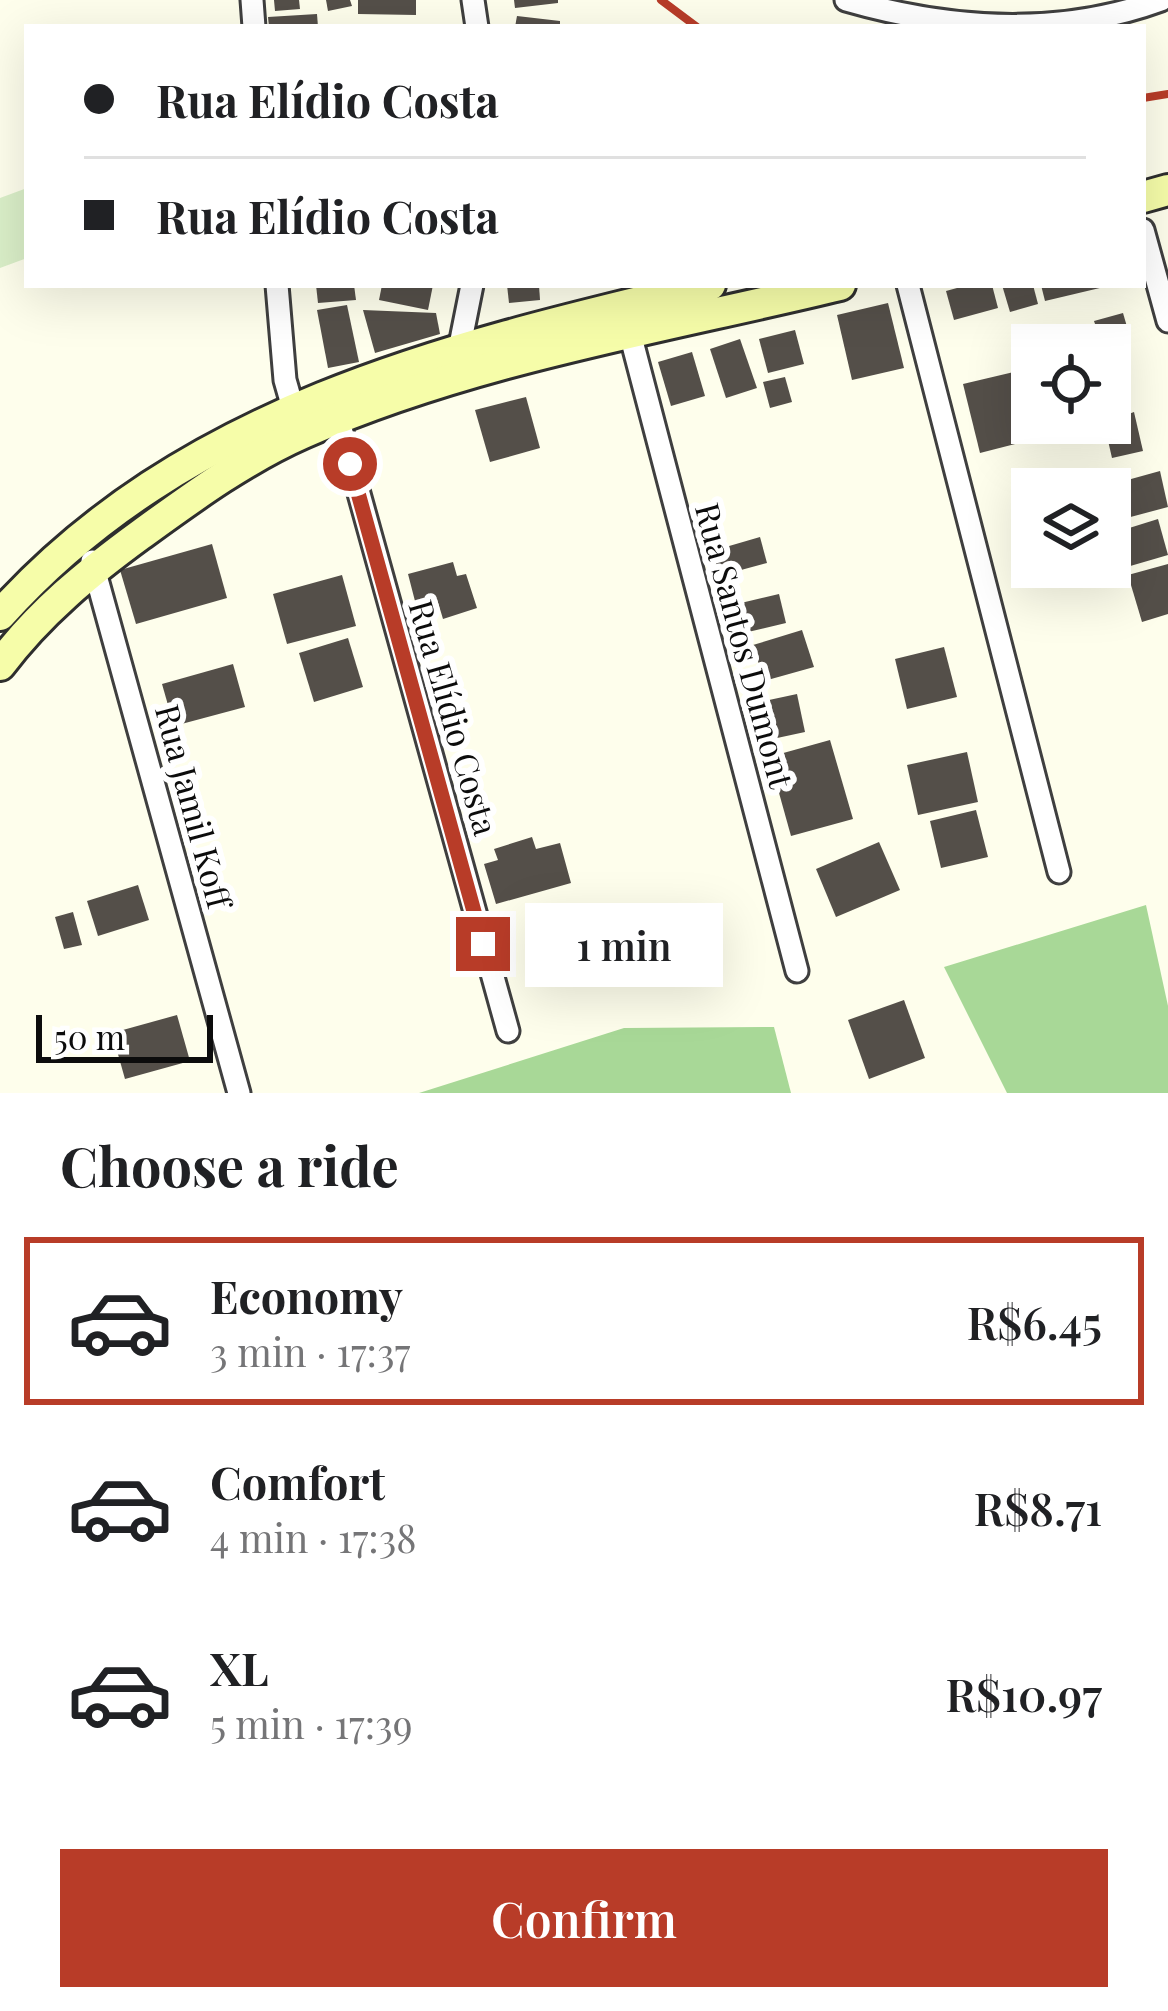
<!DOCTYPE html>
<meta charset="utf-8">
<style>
:root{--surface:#fff;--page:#f2f2f2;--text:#202124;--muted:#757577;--line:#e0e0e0;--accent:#b83c28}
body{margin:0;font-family:"Playfair Display",serif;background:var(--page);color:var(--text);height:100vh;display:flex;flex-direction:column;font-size:45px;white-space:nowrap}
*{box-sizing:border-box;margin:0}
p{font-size:39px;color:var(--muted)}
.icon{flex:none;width:66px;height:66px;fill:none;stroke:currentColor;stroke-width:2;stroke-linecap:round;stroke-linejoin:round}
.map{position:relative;height:1093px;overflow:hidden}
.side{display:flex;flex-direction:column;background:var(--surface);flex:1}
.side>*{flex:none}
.hud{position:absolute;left:24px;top:24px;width:1122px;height:264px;border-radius:0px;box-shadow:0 12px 48px #0002;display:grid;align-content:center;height:264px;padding:0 60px;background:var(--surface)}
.buttons{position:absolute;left:1011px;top:324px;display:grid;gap:24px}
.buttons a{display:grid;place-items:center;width:120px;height:120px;border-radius:0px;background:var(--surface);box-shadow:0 12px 48px #0002;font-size:60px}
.scale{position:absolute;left:36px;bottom:30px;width:177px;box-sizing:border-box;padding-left:12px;border:6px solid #0c0c0c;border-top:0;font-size:33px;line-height:42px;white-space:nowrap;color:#0c0c0c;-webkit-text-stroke:9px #fff;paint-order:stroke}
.end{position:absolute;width:54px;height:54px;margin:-27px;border:15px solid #b83c28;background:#fff;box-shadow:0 0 0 6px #fff}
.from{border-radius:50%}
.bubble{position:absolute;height:84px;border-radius:0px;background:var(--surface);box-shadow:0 12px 48px #0002;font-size:39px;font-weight:600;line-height:84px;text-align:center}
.hud b{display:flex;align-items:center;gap:42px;height:114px;font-size:45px}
.hud b+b{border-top:3px solid var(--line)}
.hud i{width:30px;height:30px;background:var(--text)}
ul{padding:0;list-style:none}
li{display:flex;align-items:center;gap:36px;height:168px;margin:0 24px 18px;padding:0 36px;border:6px solid transparent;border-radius:0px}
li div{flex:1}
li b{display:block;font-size:45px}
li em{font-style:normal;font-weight:600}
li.selected{border-color:var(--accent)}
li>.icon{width:108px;height:108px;stroke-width:1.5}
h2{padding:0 60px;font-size:54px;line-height:144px}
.primary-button{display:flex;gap:24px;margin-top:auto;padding:24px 60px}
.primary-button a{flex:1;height:138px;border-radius:0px;background:var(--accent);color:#fff;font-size:48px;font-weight:600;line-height:138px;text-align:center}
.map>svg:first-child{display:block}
.forest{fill:#a8d897}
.pitch{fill:#daefc8}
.building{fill:#544f49}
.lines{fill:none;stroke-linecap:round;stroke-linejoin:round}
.street-casing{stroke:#3f3f3f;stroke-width:27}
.secondary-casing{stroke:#2e2e2e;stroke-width:36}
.street{stroke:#fff;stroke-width:21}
.secondary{stroke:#f6fda9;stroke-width:30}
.rail{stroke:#b83c28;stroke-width:8}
.route{stroke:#b83c28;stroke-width:15}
.labels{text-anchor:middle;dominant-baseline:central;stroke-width:12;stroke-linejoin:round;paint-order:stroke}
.street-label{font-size:33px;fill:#0c0c0c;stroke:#fff}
</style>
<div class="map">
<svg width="1168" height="1093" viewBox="0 0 1168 1093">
<rect width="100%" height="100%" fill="#fefeec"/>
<g class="forest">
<polygon points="1146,905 1168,1006 1168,1093 1007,1093 944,967"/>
<polygon points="774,1027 791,1093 419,1093 624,1028"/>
</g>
<polygon class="pitch" points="27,188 27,258 0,268 0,198"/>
<g class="building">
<polygon points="274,0 299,0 300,9 275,11"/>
<polygon points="326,0 350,0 352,6 328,11"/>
<polygon points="358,0 416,0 416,15 358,14"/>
<polygon points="514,0 558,0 558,3 515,8"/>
<polygon points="317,14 318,27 269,27 268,17"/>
<polygon points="517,16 560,21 560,27 515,27"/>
<polygon points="316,285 354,285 356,300 318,303"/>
<polygon points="382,285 433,285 428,310 379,300"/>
<polygon points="507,285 539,285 540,300 509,303"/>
<polygon points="968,285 992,285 998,308 954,320 946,291"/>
<polygon points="1002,285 1033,285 1038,304 1010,312"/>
<polygon points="1041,285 1104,285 1104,287 1045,301"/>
<polygon points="888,303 904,368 852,380 837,315"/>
<polygon points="347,305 359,362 328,368 317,310"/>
<polygon points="363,310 436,313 440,334 375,353"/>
<polygon points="1123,313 1130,337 1102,345 1094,321"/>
<polygon points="795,330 804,364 768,373 759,339"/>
<polygon points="740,339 757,388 726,398 710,349"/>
<polygon points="692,352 705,396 671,406 658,362"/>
<polygon points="1018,371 1035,439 980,453 963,384"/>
<polygon points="785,377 792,402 770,408 763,382"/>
<polygon points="526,397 540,448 490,462 475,410"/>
<polygon points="1134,412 1143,451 1112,458 1104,423"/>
<polygon points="1160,471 1168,507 1123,519 1113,484"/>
<polygon points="1158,519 1168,555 1120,569 1110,534"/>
<polygon points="760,537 767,563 719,576 712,551"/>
<polygon points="212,544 227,598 136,624 120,570"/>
<polygon points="453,562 457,576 466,574 477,608 443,619 437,599 416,605 408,574"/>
<polygon points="1168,564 1168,614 1142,622 1128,575"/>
<polygon points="342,575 356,626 287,644 273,594"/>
<polygon points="779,594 786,623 731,636 724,607"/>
<polygon points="802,630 814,667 764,681 753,645"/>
<polygon points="348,638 363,687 314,702 299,653"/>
<polygon points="944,647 957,697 907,709 895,659"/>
<polygon points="233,664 245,707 174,726 162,684"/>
<polygon points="797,694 805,732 759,742 751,704"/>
<polygon points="830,740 853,819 791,836 769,757"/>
<polygon points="967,752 978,802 918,815 907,765"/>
<polygon points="976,810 988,857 941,868 930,821"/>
<polygon points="532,837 536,849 560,843 571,883 496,904 484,864 498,860 494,849"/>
<polygon points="879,842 900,890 836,917 816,869"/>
<polygon points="138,885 149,920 98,936 87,901"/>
<polygon points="73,912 82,945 64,949 55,917"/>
<polygon points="904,1000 925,1058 869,1079 848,1020"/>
<polygon points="177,1015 190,1061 125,1079 112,1033"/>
</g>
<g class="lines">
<g class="street-casing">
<g id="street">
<polyline points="252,0 254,27"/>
<polyline points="473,0 477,27"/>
<path d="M846,0C950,30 1057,38 1161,0"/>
<polyline points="1143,230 1168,321"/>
<polyline points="277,285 285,380 297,422"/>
<polyline points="908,285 1059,872"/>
<polyline points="627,322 797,971"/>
<polyline points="466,361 460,345 472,285"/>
<polyline points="335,407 508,1031"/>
<polyline points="92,561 239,1093"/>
</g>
</g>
<g class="secondary-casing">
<g id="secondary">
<polyline points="1143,197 1168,190"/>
<path d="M0,615C186,408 451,347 710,285"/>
<path d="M0,665C39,613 88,573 140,535C191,498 244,459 303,433C471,359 661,328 840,285"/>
</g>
</g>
<use href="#street" class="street"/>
<use href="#secondary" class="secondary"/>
<g class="rail">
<polyline points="661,0 697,27"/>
<polyline points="1143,98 1168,94"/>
</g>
</g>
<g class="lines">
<polyline class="route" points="350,464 483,944"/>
</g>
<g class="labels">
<g class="street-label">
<text transform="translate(746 645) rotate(75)">Rua Santos Dumont</text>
<text transform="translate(455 717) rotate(74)">Rua Elídio Costa</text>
<text transform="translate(195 806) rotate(75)">Rua Jamil Koff</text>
</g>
</g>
</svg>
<div class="buttons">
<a><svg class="icon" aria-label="locate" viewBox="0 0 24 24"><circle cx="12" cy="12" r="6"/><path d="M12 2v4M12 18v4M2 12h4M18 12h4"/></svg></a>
<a><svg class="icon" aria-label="layers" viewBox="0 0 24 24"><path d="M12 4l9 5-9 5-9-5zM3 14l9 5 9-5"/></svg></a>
</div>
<div class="scale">50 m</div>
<i class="end from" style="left:350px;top:464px"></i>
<i class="end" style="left:483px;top:944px"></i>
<div class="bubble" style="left:525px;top:903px;width:198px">1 min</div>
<div class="hud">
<b><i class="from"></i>Rua Elídio Costa</b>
<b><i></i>Rua Elídio Costa</b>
</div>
</div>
<section class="side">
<h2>Choose a ride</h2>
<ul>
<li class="selected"><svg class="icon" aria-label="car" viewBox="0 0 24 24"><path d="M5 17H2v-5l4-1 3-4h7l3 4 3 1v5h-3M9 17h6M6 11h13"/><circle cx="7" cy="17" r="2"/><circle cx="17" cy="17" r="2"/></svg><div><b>Economy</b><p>3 min · 17:37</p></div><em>R$6.45</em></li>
<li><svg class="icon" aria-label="car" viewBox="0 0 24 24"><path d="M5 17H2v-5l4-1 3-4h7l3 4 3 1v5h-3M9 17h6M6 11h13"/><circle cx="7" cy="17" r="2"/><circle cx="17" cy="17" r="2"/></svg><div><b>Comfort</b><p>4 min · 17:38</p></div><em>R$8.71</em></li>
<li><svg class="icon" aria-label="car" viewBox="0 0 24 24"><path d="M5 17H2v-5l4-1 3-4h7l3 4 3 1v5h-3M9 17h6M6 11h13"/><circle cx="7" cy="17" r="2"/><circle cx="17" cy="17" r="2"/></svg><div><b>XL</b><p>5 min · 17:39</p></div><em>R$10.97</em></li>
</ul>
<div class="primary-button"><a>Confirm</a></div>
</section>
